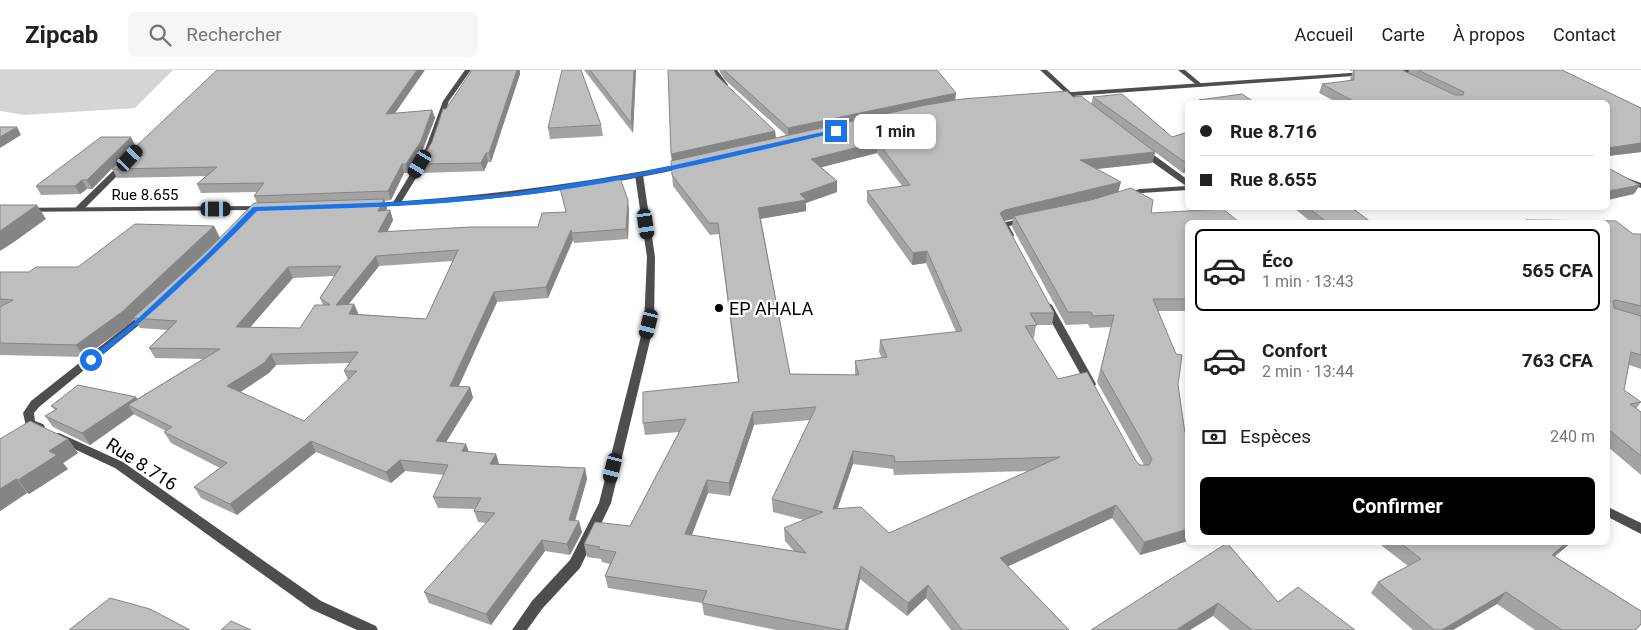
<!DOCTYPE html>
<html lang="fr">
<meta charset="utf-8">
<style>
:root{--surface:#fff;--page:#f6f6f6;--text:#202124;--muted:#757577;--line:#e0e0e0;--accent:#000}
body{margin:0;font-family:Roboto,sans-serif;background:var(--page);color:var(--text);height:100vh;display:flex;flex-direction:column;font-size:19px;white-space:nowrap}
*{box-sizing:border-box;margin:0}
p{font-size:16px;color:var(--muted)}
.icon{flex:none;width:28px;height:28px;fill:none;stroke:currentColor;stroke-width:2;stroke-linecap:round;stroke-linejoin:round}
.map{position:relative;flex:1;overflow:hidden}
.drawer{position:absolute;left:1185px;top:150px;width:425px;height:325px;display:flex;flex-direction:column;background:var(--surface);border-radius:8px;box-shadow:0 2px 8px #0003}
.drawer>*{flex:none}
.hud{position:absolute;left:1185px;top:30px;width:425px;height:110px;border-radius:8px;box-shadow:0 2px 8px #0003;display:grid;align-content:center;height:110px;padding:0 15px;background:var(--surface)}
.end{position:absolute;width:22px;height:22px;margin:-11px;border:6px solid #1a73e8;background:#fff;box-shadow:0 0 0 2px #fff}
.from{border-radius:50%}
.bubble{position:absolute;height:35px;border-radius:8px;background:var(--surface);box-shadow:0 2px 8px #0003;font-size:16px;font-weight:700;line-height:35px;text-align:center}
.car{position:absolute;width:15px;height:30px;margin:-15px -8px;border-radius:6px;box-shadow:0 0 4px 1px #0007;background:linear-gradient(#222 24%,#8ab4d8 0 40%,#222 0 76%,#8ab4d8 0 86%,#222 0)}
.hud b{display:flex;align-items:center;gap:18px;height:48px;font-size:19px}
.hud b+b{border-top:1px solid var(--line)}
.hud i{width:12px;height:12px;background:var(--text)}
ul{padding:9px 0 0;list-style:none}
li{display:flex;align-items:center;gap:15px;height:82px;margin:0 10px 8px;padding:0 5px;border:2px solid transparent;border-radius:8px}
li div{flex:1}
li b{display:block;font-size:19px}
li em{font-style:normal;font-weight:700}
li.current{border-color:var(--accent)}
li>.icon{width:45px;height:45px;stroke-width:1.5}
.pay{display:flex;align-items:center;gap:12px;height:55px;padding:0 15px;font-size:19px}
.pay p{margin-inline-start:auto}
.action{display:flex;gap:10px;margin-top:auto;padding:10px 15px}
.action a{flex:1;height:58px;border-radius:8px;background:var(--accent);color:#fff;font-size:20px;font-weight:700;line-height:58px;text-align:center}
header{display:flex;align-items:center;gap:30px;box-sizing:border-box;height:70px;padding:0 25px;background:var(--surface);border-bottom:1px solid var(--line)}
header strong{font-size:24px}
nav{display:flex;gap:28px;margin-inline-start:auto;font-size:18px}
.search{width:350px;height:45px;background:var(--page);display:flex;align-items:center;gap:12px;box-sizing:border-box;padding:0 18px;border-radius:8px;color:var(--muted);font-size:19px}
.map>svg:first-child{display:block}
.green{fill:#d5d5d5}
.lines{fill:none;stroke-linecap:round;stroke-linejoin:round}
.minor{fill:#4e4e4e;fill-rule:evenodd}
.tertiary{fill:#4e4e4e;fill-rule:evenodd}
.wall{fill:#a3a3a3;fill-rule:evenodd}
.shaded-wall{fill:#858585}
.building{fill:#bebebe;stroke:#858585;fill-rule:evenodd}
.route{fill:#1a73e8}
.poi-dot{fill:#000;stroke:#fff;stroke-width:2}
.labels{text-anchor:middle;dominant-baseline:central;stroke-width:4.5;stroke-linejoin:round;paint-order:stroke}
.far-street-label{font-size:15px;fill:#000;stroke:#fff}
.poi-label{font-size:18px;fill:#000;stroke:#fff;text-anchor:start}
.street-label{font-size:18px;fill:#000;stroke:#fff}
</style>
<header>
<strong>Zipcab</strong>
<div class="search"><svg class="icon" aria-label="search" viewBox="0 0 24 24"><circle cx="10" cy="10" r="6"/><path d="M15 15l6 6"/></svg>Rechercher</div>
<nav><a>Accueil</a><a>Carte</a><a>À propos</a><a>Contact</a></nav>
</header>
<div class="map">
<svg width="1641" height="560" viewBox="0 0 1641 560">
<rect width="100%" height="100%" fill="#fff"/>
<polygon class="green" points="0,0 173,0 135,38 24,45 0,41"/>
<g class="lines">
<g class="minor">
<polygon points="465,0 471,0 449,31 433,80 399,136 393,136 392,134 425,80 443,31"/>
<polygon points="711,0 717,0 728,15 727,16 723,16"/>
<polygon points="1040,0 1047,0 1077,28 1077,30 1073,30"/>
<polygon points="1178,0 1185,0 1204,16 1199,17"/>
<polygon points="1141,80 1147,80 1188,110 1188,120 1141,123 1124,127 1124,123 1140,119 1186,116 1141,84"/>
<polygon points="120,94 126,94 127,96 82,141 76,141 76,137"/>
<polygon points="1608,101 1641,113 1641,118 1608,105"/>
<polygon points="636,103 642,103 643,105 655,187 654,254 611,433 580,498 542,539 527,560 512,560 532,531 570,490 599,433 644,254 647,187 635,105"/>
<polygon points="1025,148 1028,148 1028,152 1009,156 1014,165 1013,167 1007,167 1000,155 1001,153"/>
<polygon points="1047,232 1052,235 1096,314 1095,316 1087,316 1086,314 1042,235"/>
<polygon points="147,241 150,242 152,244 150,246 39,337 34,343 35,351 43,354 45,357 43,360 39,361 26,356 23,343 31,331 144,242"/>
<polygon points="59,363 123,392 321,531 376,556 378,560 357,560 311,539 115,398 55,370 53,367 55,364"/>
<polygon points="1608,437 1641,453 1641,464 1608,447"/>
</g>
<g class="tertiary">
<polygon points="1394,0 1421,0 1418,2 1392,4 1389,2"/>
<polygon points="1365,2 1367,3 1367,5 1058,27 1055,25 1058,23"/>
<path d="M685,93L689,95L688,97C585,121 478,132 373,137L369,135L373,133C478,127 582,114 685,93Z"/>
<polygon points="261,136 265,138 264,140 0,142 0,138"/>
</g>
</g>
<g class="wall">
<polygon points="472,0 520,0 520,4 491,92 488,92 484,101 421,103 419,94 432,72 446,39"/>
<polygon points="584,0 636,0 633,63"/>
<path d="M719,0H937L956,30L1073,27L1091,34L1093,27L1172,67L1188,62V102L1183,103L1155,82L1152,93L1096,99L1118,121L1151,143L1188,152V241H1158L1178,315L1185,363L1188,362V471L1140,485L1112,448L1008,496L1069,560H951L926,528L907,546L860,509L848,560H776L704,545L702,533L608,518L605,506L610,494L602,492L601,489L587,487L584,474L630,456L679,362L645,365L643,353L738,312L719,164L710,165L673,116L672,105V90L716,5L775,61L776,68L786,65L724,9ZM877,83L902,116L867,121V132L912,195L926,193L956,262L880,270L879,282L882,288L855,291V305L790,304L761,149L806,141V133L837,122V111L821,97ZM1013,149L1012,157L1066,255L1088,254L1090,258L1111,257L1097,312L1144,395H1140L1058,309L1032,268H1034L1036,255H1052L1054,243L1004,151ZM810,350L772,429L773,442L804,450L784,458L785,471L794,481L692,465L708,423L730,426L754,355ZM853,394L893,399L894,405L1029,401L889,463L837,439Z"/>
<polygon points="1350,0 1402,0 1408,3 1409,0 1562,0 1641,38 1641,82 1608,86 1608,32 1336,32 1319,23 1322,14 1351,11 1350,9 1353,1 1350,1"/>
<path d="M432,40L435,48L423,79L409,103H404L391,130L385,131L387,138L386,140H390L393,150L387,162L538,157L566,142L560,118L629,139L628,169L574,173L573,170L548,228L497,232L458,316L470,317L473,328L446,372L469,382L496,384L499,394L585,398L587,409L575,451L582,462L570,485L545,481L491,555L429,533L424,522L486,453L478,452L474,441L475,439L438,438L433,427L444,405L405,401L391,413L316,382L237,445L201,428L194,417L220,398L171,373L164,362L166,361L135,345L134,344L90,375L53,357L45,346L55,340L51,336L136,327L137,329L203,289L155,288L149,278L167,260L140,258L134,249L129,254L84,287L0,285V202H29L78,197L214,156L220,168L169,216L209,179L257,133L254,126L257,122L201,123L197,114L206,106L117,108L112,99L395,43ZM453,191L426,249L358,244L354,234L348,235L379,196ZM334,206L320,228L323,235L300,258L250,257L293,208ZM349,293L344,301L348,310L304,351L240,322L269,303L276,295Z"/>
<polygon points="601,55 603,66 550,69 548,58"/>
<polygon points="135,75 92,119 87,119 80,124 41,125 36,116"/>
<polygon points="1294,138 1352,138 1371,152 1311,152"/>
<polygon points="1526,150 1616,151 1633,164 1641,164 1641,299 1629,295 1624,320 1641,332 1636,339 1641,342 1641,405 1608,377 1608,152 1525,152"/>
<polygon points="0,369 68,369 78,383 63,393 68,399 29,424 27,423 0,441"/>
<polygon points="1377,472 1572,472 1555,486 1641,541 1641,555 1636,560 1535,560 1497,534 1453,560 1413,560 1371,523 1378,512 1408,496"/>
<polygon points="1227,473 1278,532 1355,560 1230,560 1213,546"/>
</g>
<g class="shaded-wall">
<polygon points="417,0 425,0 389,52 386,44"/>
<polygon points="517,0 520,0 520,4 491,92 489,83"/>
<polygon points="634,0 636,0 633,63 631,53"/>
<polygon points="956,23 955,32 788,68 788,58"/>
<polygon points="432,40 435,48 423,79 409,103 406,94"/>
<polygon points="17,57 21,65 0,78 0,67"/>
<polygon points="775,61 776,70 672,94 671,84"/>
<polygon points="131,67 135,75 92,119 87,110"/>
<polygon points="878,72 877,83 811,100 811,89"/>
<polygon points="1641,73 1641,82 1608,86 1608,78"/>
<polygon points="1155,82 1152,93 1078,101 1080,90"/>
<polygon points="486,83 488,92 484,101 481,93"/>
<polygon points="1186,93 1188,93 1188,102 1183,103"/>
<polygon points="402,94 404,103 391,130 388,121"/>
<polygon points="82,110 87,119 80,124 75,116"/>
<polygon points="837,111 837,122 806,133 806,141 759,149 758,138"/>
<polygon points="1121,112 1118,123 1015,148 1014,146 1013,149 1004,151 1000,143 1005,140"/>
<polygon points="1640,115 1634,124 1608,130 1608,121"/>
<polygon points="384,129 387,138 381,150 378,141"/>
<polygon points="628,130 629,139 628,169 626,159"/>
<polygon points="37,135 46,149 14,172 0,181 0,161"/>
<polygon points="390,140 393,150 382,172 378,162"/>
<polygon points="214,156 220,168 135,248 133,248 134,249 129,254 84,287 76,275"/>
<polygon points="571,160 573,170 548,228 546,217"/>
<polygon points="927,181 926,193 912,195 913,183"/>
<polygon points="376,186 379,196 340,245 336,235"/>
<polygon points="288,197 293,208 241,268 236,257"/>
<polygon points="494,222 497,232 454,327 450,316"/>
<polygon points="354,234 359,245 349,244"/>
<polygon points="271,284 276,295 269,303 233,327 227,316"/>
<polygon points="470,317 473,328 440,382 436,371"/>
<polygon points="136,327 143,338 128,335 134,344 90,375 82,363"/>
<polygon points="753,342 754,355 730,426 729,413"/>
<polygon points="68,369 78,383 63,393 68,399 29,424 18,410 49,381"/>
<polygon points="311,371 316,382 237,445 230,434"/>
<polygon points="466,374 470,385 462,381"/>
<polygon points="853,381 853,394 833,452 833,439"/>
<polygon points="496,384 499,395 490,394"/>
<polygon points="400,390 405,401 391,413 386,402"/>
<polygon points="585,398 587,409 572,461 569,450"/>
<polygon points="16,409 27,423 0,441 0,419"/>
<polygon points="707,410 708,423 687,477 685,464"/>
<polygon points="1116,435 1112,448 998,501 1000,488"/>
<polygon points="579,451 582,462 570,485 567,474"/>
<polygon points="1188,459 1188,471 1140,485 1144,472"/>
<polygon points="542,470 545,481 491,555 486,544"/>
<polygon points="1567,472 1572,472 1543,496 1552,485"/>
<polygon points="861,496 860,509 848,560 845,560"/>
<polygon points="928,515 926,528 907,546 908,533"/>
<polygon points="1506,522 1497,534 1453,560 1442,560"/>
<polygon points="1218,533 1213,546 1190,560 1176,560"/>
</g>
<g class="building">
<polygon points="217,0 417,0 386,44 432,40 421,71 406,94 402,94 388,121 254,126 264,113 197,114 217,97 112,99"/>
<polygon points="472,0 517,0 489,83 486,83 481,93 419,94 432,72 443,39 446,39"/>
<polygon points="562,0 581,0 601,55 548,58"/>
<polygon points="590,0 634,0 631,53"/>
<polygon points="668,0 714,0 716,5 775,61 671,84"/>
<polygon points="724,0 937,0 956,23 788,58"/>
<polygon points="1354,0 1402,0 1455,25 1463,25 1464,22 1418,0 1562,0 1641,38 1641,73 1608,78 1608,32 1355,32 1322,14 1354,10"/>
<path d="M1067,21L1073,27L1081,26L1155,82L1080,90L1121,112L1005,140L1000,143L1054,243H1030L1037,255L1025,256L1058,309L1087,302L1136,391L1140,395H1149L1152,389L1101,299L1114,245L1093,246L1091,242H1068L1014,146L1091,130L1131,118L1153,130L1151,143L1223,139L1239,152H1188V229H1153L1176,284L1182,285L1178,315L1185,363L1188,362V459L1144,472L1116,435L1000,488L1069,560H962L928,515L908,533L861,496L845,560H841L702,533L707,521L605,506L616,482L598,479L600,477L584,474L595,452L630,456L686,349L643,353V322L739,312L718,153H709L672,105L671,91L926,35L962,29ZM878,72L910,115L867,121L913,183L927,181L962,261L880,270L887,287L855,291L859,305L790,304L758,138L806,130L800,124L837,111L811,89ZM816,337L772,429L823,442L784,458L806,483L685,464L707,410L729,413L753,342ZM853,381L894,386L895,392L1060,387L889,463L861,437L833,439Z"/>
<polygon points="1122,24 1172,67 1188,62 1188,93 1186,93 1093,27"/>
<polygon points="1242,24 1254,32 1203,32 1199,30"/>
<polygon points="0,57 17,57 0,67"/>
<polygon points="101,67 131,67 87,110 82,110 75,116 36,116"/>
<polygon points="1608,98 1640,115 1608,121"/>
<path d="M620,108L628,130L626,159L572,163L571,160L546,217L494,222L450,316L470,317L436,371L466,374L462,381L496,384L490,394L585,398L569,450L579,451L567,474L542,470L486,544L424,522L495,443L474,441L481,428L433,427L448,395L400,390L386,402L311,371L230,434L194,417L227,393L164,362L172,357L128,335L220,279L149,278L177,251L133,248L209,179L254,133L384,129L378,141L390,140L378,162L471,157H538L542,143L566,142L560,118ZM458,180L426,249L349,244L354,234L336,235L376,186ZM341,196L320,228L330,235H315L300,258L236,257L288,197ZM358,282L344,301H357L304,351L227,316L264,293L271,284Z"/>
<polygon points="0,135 37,135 0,161"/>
<polygon points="1309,138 1352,138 1371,152 1327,152"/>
<polygon points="1526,150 1616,151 1633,164 1641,164 1641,236 1616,230 1613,231 1614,238 1641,246 1641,285 1631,282 1624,320 1641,332 1630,334 1641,342 1641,386 1608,359 1608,152 1530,152"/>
<polygon points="135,154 214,156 122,242 76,275 0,273 0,237 13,230 0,229 0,202 29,202 36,197 78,197"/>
<polygon points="78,315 136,327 82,363 45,346 57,339 51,336"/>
<polygon points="30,351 68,369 49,381 57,385 18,410 16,409 0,419 0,369"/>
<polygon points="1399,472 1567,472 1552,485 1641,541 1641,554 1635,560 1562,560 1506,522 1442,560 1434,560 1378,512 1421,489"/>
<polygon points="1227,473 1278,532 1298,517 1355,560 1252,560 1218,533 1176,560 1091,560"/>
<polygon points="110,528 150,539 190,560 69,560"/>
<polygon points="231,551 251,560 221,560"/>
</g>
<path class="route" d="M836,59L838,62C729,88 618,115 507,127C424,137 340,138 257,141C205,194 152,245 94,291L87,290L131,255L207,184L253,137L396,132L507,124L639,103Z"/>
<circle class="poi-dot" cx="719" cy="238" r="5"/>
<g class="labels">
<g class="far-street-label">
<text x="145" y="125">Rue 8.655</text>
</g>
<g class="poi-label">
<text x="729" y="238">EP AHALA</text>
</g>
<g class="street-label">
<text transform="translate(142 394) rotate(33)">Rue 8.716</text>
</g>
</g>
</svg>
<i class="end from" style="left:91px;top:290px"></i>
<i class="end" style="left:836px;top:61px"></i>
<div class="bubble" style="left:854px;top:44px;width:82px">1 min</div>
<i class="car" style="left:130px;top:88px;rotate:43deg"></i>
<i class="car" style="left:420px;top:94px;rotate:211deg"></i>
<i class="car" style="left:216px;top:139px;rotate:90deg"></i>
<i class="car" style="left:646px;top:154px;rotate:172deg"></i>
<i class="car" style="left:649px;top:254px;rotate:194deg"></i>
<i class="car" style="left:613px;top:398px;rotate:194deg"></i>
<div class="hud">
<b><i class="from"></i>Rue 8.716</b>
<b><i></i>Rue 8.655</b>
</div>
<section class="drawer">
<ul>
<li class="current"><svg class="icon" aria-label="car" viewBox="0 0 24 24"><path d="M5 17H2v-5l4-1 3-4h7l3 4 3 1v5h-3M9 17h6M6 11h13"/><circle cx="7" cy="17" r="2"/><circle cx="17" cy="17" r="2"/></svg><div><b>Éco</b><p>1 min · 13:43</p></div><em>565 CFA</em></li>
<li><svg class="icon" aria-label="car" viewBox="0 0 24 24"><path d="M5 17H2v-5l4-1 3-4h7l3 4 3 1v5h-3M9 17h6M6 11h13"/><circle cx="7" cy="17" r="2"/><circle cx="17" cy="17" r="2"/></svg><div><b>Confort</b><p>2 min · 13:44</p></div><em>763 CFA</em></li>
</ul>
<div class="pay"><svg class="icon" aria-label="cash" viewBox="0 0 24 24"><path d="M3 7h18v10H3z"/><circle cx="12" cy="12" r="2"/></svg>Espèces<p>240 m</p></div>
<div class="action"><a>Confirmer</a></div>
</section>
</div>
